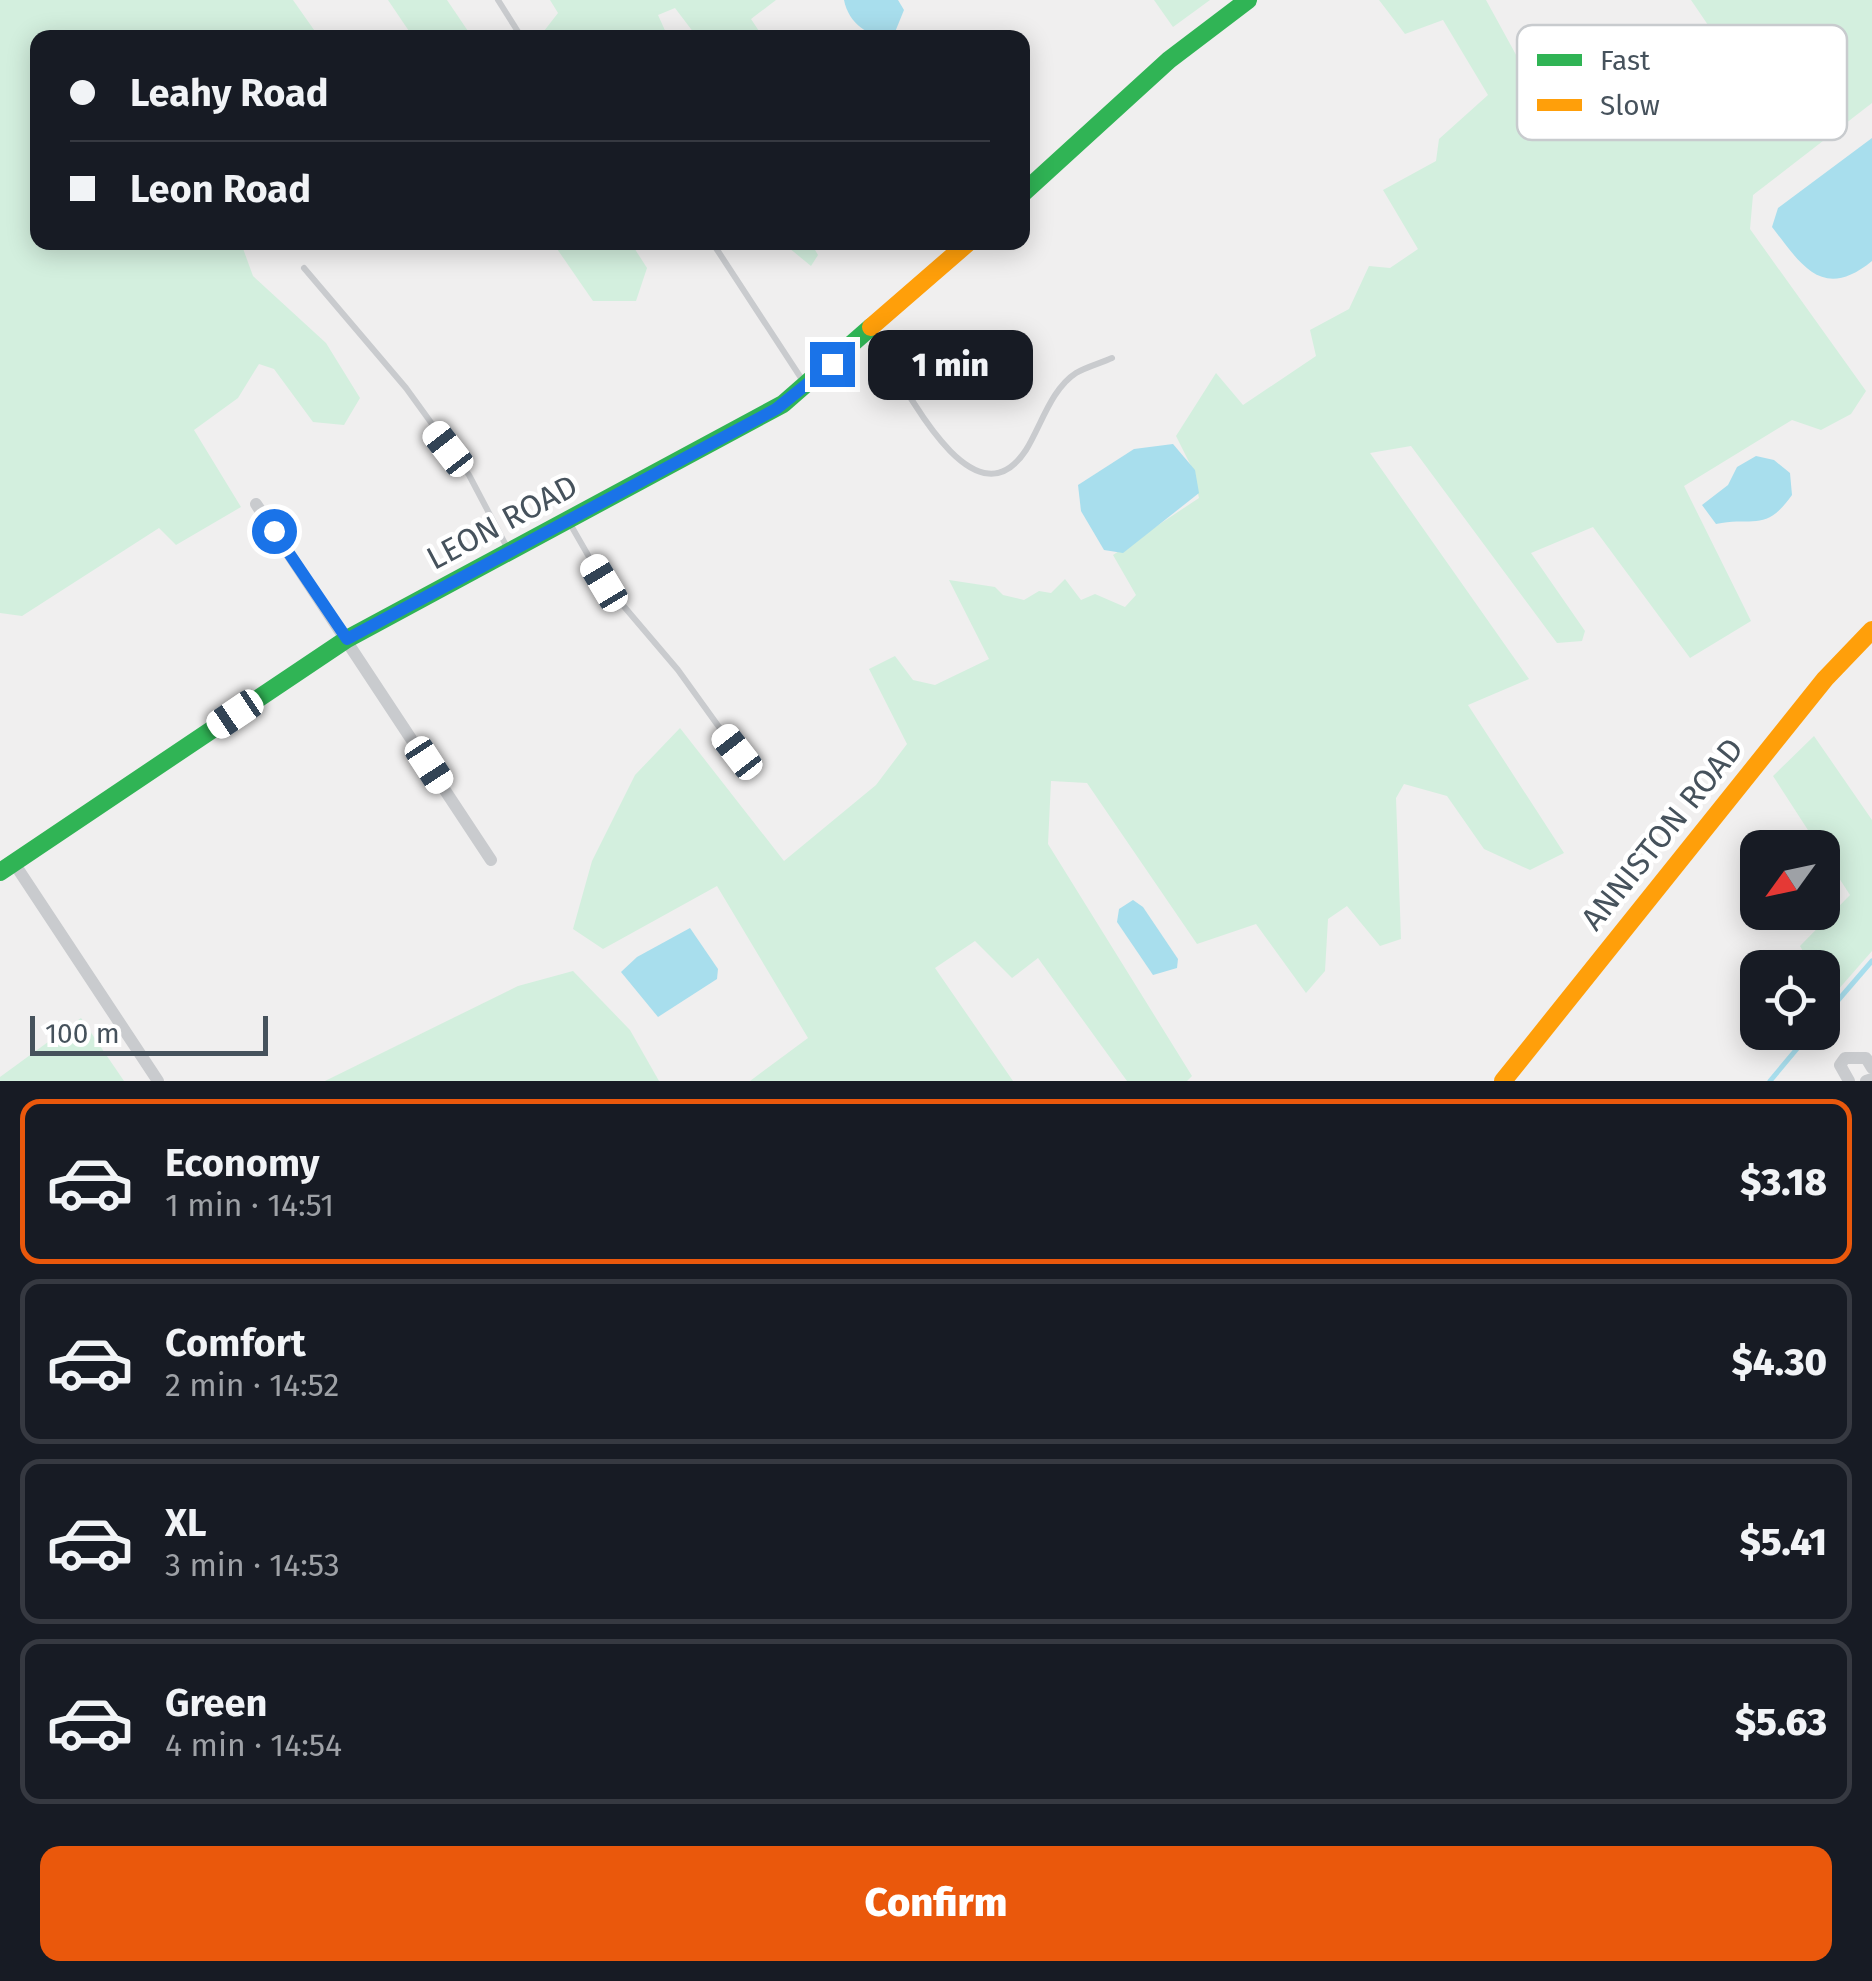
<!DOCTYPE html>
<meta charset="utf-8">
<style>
:root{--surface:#171b24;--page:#20242c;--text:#f1f3f6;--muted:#9ea1a6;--line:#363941;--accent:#ea580c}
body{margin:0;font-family:"Fira Sans",sans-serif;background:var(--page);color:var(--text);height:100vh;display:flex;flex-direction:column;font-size:38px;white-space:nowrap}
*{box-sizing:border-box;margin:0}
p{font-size:32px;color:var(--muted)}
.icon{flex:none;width:55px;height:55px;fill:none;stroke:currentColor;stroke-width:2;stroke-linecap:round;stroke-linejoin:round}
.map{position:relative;height:1081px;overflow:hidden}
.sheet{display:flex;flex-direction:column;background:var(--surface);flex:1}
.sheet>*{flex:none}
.hud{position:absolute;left:30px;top:30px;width:1000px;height:220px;border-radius:20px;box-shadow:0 5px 25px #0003;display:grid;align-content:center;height:220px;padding:0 40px;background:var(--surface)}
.needle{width:65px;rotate:237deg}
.tools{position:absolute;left:1740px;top:830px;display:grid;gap:20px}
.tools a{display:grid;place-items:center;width:100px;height:100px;border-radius:20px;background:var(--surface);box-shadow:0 5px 25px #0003;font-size:50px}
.scale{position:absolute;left:30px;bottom:25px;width:238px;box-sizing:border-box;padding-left:10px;border:5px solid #46525c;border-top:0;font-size:28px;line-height:35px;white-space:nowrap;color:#46525c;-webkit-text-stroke:8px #fff;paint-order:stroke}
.end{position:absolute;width:45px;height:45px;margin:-22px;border:12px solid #1a73e8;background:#fff;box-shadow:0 0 0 5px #fff}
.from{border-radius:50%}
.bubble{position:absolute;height:70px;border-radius:20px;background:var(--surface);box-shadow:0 5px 25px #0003;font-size:32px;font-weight:800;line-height:70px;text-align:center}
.car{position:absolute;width:30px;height:60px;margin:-30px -15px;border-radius:12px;box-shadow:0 0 8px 2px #0007;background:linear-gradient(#fff 24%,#345 0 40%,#fff 0 76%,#345 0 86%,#fff 0)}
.hud b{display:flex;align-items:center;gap:35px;height:95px;font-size:38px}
.hud b+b{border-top:2px solid var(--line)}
.hud i{width:25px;height:25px;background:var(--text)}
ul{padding:18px 0 0;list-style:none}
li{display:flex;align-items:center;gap:30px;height:165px;margin:0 20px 15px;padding:0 20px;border:5px solid var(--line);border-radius:20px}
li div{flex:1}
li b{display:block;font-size:38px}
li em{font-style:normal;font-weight:800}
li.current{border-color:var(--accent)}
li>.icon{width:90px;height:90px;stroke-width:1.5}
.button{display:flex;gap:20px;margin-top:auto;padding:20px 40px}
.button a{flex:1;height:115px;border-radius:20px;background:var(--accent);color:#fff;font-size:40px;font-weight:800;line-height:115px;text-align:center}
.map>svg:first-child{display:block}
.green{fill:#d3efde}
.water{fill:#a8deed}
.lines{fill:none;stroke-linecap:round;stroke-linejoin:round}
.stream{stroke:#a8deed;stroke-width:5}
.lane{stroke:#c9cbce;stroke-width:6}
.street{stroke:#c9cbce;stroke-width:12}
.fast{stroke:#30b455;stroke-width:18}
.slow{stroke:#ff9f0a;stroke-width:18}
.route{stroke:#1a73e8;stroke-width:12}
.labels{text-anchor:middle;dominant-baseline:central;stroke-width:9;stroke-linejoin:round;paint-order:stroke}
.street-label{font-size:32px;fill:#46525c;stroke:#fff}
.key{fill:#fff;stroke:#c8cbce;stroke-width:2.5}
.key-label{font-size:28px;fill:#46525c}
</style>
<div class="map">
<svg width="1872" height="1081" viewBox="0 0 1872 1081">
<rect width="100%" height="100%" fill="#f0efef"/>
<g class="green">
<polygon points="0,0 293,0 319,37 38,38 38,242 241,243 253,276 326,343 360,398 344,425 313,422 274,369 259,364 238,398 194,430 241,507 176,545 159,528 22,616 0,613"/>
<polygon points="388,0 447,0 472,37 413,37"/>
<polygon points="550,0 776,0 751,19 763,37 697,37 675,8 658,15 668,37 548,38 544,31 558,13"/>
<polygon points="1154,0 1210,0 1173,27"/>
<polygon points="1379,0 1486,0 1549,115 1604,123 1658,83 1692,122 1744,78 1691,0 1872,0 1872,103 1753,195 1750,229 1866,391 1851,414 1821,430 1792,420 1684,486 1751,621 1690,658 1593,527 1531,553 1585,631 1582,641 1557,643 1411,446 1370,453 1529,679 1468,705 1564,853 1530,870 1484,849 1447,796 1404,784 1396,798 1401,939 1380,946 1347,906 1328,919 1325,971 1306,993 1256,924 1197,944 1087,783 1051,781 1048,844 1192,1076 1187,1081 1127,1081 1038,958 1012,978 975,941 935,968 1013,1081 750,1081 808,1038 717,886 603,949 573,929 592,861 635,775 680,728 784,861 876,785 907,744 869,669 895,656 913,680 935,685 989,659 949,580 995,587 1003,595 1024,600 1039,591 1051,593 1065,579 1081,600 1095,594 1125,607 1136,595 1113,555 1199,498 1192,468 1176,436 1216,373 1243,405 1316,356 1310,330 1349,309 1369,266 1390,268 1418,249 1383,190 1436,161 1439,139 1488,95 1443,20 1405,34"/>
<polygon points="553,243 631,243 647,268 636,301 593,301"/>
<polygon points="783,243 811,243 818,255 811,266"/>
<polygon points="1814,736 1872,820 1872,951 1830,999 1823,986 1822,968 1812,967 1800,946 1850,895 1773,776"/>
<polygon points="573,971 630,1030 659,1081 325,1081 518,986"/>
<polygon points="81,1018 124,1081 0,1081 0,1077"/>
</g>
<g class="water">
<path d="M844,0H898L904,10L893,37C870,38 849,25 844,0Z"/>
<path d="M1872,138V261C1822,302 1801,264 1772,227L1778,208Z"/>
<polygon points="1173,444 1195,470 1199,493 1123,553 1104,550 1081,511 1078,485 1134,449"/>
<path d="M1756,456L1774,460L1790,473L1792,495C1765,533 1754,516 1716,524L1702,505L1728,485L1737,467Z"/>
<polygon points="1133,900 1143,907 1178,959 1177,968 1153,975 1117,922 1119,909"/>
<polygon points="690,928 718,969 717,979 658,1017 621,972 637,957"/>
</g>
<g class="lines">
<g class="stream">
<polyline points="1822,1019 1872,961"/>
<polyline points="1770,1081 1811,1032"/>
</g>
<g class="lane">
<polyline points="498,0 522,38"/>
<polyline points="712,242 803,381"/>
<polyline points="304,268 406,388 469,475 509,551"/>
<path d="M872,331C897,371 971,534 1026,450C1041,426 1051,389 1076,373C1086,367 1101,363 1112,358"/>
<polyline points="569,522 604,583 678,670 737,752"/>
</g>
<g class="street">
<polyline points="256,504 491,860"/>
<polyline points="14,863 158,1081"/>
<polyline points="1849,1081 1840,1065 1845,1058 1866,1058 1872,1068"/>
<polyline points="1866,1081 1872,1079"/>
</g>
<g class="fast">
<polyline points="1022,194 1169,60 1248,0"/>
<polyline points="0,872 347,639 783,404 871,327"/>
</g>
<g class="slow">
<polyline points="871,327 969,242"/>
<polyline points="1503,1081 1825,679 1872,630"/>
</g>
</g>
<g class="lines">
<polyline class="route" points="274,531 347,639 776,409 832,364"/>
</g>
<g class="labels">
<g class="street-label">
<text transform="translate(502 522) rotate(-28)">LEON ROAD</text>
<text transform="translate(1662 834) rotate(-51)">ANNISTON ROAD</text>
</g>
</g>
<rect x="1517" y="25" width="330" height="115" rx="15" class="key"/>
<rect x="1537" y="54" width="45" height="12" fill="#30b455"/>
<rect x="1537" y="99" width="45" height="12" fill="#ff9f0a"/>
<g class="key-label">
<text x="1600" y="70">Fast</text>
<text x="1600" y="115">Slow</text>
</g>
</svg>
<div class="tools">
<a><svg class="needle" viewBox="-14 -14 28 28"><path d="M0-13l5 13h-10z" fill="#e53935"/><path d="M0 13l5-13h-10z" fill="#9ea1a6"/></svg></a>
<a><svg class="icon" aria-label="locate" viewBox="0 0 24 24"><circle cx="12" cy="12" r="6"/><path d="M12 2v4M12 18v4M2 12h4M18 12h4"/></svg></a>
</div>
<div class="scale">100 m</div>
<i class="end from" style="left:274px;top:531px"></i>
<i class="end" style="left:832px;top:364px"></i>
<div class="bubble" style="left:868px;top:330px;width:165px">1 min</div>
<i class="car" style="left:448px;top:449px;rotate:322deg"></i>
<i class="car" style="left:604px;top:583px;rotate:329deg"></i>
<i class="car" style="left:235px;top:714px;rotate:236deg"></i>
<i class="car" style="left:737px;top:752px;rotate:322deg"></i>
<i class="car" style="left:429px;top:765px;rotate:147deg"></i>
<div class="hud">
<b><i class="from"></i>Leahy Road</b>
<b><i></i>Leon Road</b>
</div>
</div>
<section class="sheet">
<ul>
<li class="current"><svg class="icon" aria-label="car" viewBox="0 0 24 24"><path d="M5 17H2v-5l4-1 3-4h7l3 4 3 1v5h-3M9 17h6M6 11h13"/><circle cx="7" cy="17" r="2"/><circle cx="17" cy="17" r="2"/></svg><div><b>Economy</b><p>1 min · 14:51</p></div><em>$3.18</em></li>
<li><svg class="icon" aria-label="car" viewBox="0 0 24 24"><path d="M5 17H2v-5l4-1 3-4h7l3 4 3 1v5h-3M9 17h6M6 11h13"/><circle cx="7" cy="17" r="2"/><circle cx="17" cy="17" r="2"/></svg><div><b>Comfort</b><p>2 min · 14:52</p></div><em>$4.30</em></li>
<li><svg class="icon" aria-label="car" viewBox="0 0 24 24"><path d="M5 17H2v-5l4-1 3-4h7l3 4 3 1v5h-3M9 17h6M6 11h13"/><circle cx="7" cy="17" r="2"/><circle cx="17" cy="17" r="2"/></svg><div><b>XL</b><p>3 min · 14:53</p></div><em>$5.41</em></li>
<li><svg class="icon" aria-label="car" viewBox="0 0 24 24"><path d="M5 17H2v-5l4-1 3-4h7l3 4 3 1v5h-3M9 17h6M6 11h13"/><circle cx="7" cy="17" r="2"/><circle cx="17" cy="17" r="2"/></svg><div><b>Green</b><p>4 min · 14:54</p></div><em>$5.63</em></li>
</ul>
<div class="button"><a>Confirm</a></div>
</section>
